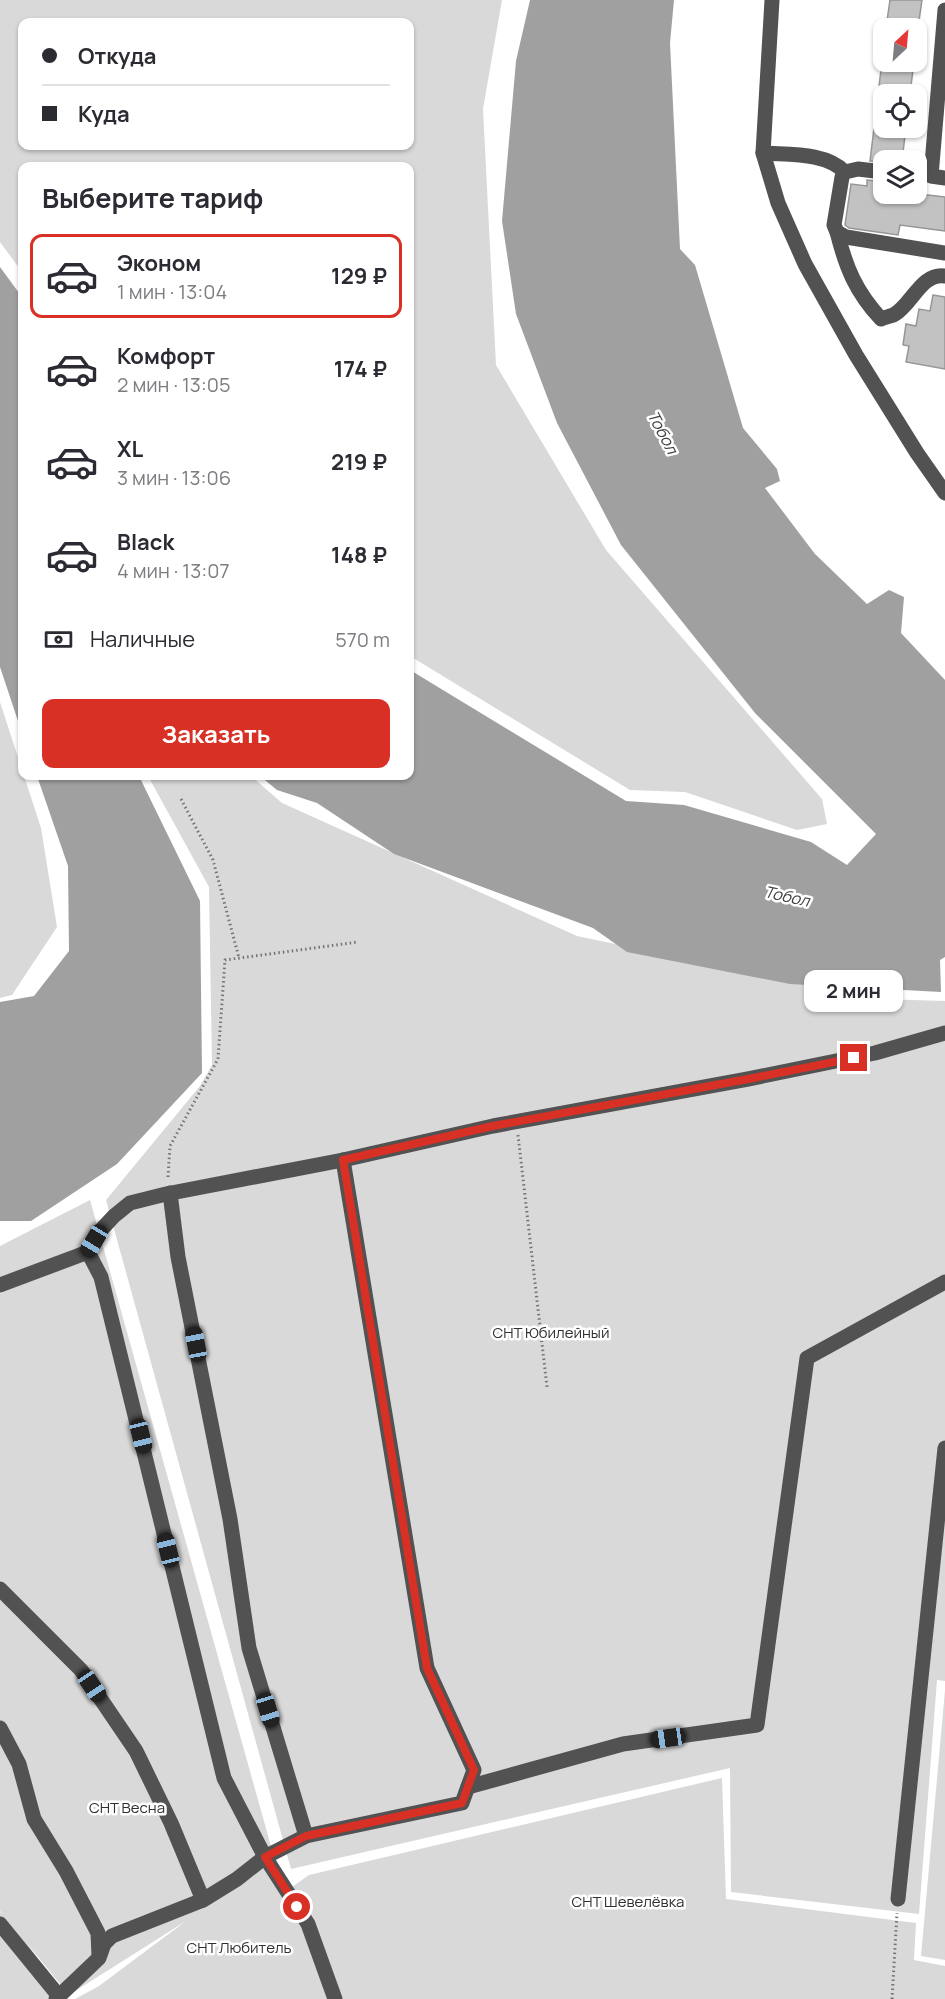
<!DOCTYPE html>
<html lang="ru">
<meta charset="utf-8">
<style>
:root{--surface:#fff;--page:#f7f7f7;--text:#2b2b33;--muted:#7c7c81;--line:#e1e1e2;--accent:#d93025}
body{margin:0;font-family:Manrope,sans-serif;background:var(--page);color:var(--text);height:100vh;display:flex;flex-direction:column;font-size:22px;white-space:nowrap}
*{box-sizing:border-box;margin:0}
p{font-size:20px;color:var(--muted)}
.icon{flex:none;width:33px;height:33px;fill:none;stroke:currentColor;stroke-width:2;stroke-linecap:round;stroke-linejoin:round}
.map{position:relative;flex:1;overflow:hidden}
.side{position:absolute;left:18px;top:162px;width:396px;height:618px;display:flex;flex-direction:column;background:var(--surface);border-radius:12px;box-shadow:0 2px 4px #0004}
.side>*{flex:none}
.banner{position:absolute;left:18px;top:18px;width:396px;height:132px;border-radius:12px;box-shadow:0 2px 4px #0004;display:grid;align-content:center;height:132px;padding:0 24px;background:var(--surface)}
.needle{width:39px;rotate:26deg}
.fabs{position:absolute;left:873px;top:18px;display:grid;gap:12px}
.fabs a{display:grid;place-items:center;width:54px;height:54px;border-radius:12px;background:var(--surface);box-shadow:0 2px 4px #0004;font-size:30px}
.end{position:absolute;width:27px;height:27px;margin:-14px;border:8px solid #d93025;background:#fff;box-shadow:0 0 0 3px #fff}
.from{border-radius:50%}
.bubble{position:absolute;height:42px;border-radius:12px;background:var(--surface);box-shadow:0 2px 4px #0004;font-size:20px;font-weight:700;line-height:42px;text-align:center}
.car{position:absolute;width:18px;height:36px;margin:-18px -9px;border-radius:8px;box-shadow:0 0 4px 2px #0007;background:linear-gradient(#222 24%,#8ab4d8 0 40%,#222 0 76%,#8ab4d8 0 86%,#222 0)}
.banner b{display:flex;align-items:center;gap:21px;height:57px;font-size:22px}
.banner b+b{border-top:2px solid var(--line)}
.banner i{width:15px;height:15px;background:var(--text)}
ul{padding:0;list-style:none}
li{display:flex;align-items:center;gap:18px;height:84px;margin:0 12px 9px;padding:0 12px;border:3px solid transparent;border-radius:12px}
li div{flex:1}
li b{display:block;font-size:22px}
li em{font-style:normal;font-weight:700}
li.on{border-color:var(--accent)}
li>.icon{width:54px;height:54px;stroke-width:1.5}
h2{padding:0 24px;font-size:27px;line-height:72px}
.pay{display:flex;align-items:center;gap:15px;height:66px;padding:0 24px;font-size:22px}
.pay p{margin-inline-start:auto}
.action{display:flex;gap:12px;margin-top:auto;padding:12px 24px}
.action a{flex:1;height:69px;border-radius:12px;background:var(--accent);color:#fff;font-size:24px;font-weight:700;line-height:69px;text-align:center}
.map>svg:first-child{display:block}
.green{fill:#d9d9d9;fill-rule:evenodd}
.water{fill:#a0a0a0}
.building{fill:#c2c2c2;stroke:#969696;stroke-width:1.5}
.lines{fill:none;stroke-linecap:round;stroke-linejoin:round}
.path{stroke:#747474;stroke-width:3;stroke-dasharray:1.5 3;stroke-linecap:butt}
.minor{stroke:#525252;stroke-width:15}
.route{stroke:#d93025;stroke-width:8}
.labels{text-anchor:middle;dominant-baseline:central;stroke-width:5;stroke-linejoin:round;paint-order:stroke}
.park-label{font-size:15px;fill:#303030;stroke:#fff}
.water-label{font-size:16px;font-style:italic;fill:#414141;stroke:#fff}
</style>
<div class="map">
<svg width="945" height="1999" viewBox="0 0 945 1999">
<rect width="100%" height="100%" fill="#fff"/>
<g class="green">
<path d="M0,0H502L483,109L496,365L606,550L822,799L827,824L797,830L685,792L630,790L410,656V166H22V272L0,242ZM410,22V146H22V22Z"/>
<polygon points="0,702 41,828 57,927 12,995 0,998"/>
<polygon points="148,776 251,776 282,803 577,936 878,999 945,1001 945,1681 937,1680 919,1914 731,1892 730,1768 291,1869 106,1200 200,1086 212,1065 209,887"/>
<polygon points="90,1200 276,1864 282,1894 309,1875 722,1778 726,1899 916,1923 914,1960 945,1966 945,1999 75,1999 99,1986 186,1921 69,1995 25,1941 68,1999 0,1999 0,1912 3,1914 0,1911 0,1246"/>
<polygon points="945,1690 945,1960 921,1956"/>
</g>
<g class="water">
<polygon points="530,0 674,0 670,43 680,249 695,265 743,428 777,469 780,481 765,488 815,554 867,604 889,590 904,597 901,633 945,680 945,957 940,960 941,992 790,984 627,952 593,928 394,854 317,803 277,790 260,776 410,776 410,670 626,801 684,805 811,842 847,865 876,834 755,713 621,545 557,423 516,314 502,221 516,61"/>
<polygon points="0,267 22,297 22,733 0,667"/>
<polygon points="37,776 139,776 200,901 202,1073 117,1164 31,1221 0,1221 0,1002 34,996 69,951 68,866"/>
</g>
<g class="building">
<polygon points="890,0 922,0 918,28 886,28"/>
<polygon points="882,62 914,62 910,94 878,94"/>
<polygon points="874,128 906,128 902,160 884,160 884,162 870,161"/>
<polygon points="867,180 884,182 884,194 919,194 945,197 945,231 900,225 898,235 849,228 845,225 851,184 867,186"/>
<polygon points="933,295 945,297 945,369 906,362 909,346 903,345 906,324 916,326 919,309 930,311"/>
</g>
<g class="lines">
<g class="path">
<polyline points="181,799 213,860 239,958"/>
<polyline points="518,1135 547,1387"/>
<polyline points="168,1177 170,1146 218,1059 225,960 358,942"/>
<polyline points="892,1999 897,1913"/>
</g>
<g class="minor">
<polyline points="772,0 763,153 778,203 805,264 856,355 917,453 945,493"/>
<polyline points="945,10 931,176 945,178"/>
<path d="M763,153C790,155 825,152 845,172"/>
<polyline points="884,172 858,169 845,172 842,177 834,225 837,232 846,237 945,253"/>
<path d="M837,232C846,268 856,292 881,319C886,317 892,316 895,314C912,304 922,272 945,276"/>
<polyline points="170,1193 178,1257 230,1519 249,1648 306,1836 462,1803 474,1770 427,1668 343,1160"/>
<polyline points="0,1285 88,1252"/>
<polyline points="0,1589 81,1670 136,1751 171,1823 203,1900"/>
<polyline points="0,1728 19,1764 34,1819 66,1871 98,1933 99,1956"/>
<polyline points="468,1787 623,1744 757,1725 807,1358 945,1282"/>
<polyline points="898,1899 945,1448"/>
<polyline points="0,1924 58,1995"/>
<polyline points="56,1999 99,1958 104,1944 112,1936 203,1900 237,1879 265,1857 306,1836"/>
<polyline points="335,1999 308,1924 265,1857 224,1778 101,1277 88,1252 100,1231 114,1216 130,1203 166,1194 343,1160 493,1126 748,1079 875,1053 945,1033"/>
</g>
</g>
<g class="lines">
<polyline class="route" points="297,1907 265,1857 306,1836 462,1803 474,1770 427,1668 343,1160 493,1126 748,1079 854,1058"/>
</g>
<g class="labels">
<g class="park-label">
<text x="551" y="1332">СНТ Юбилейный</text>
<text x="127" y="1807">СНТ Весна</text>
<text x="628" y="1901">СНТ Шевелёвка</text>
<text x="239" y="1947">СНТ Любитель</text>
</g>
<g class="water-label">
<text transform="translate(663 432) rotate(62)">Тобол</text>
<text transform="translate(787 896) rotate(12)">Тобол</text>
</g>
</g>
</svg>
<div class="fabs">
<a><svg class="needle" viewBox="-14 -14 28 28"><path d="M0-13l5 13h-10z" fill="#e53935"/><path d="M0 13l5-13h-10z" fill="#7c7c81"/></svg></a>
<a><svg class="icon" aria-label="locate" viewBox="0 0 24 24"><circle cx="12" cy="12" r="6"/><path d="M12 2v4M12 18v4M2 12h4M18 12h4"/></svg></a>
<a><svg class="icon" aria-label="layers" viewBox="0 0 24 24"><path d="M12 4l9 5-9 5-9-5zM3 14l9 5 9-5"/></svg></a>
</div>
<i class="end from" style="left:297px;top:1907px"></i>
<i class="end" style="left:854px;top:1058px"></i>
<div class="bubble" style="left:804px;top:970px;width:99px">2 мин</div>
<i class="car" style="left:94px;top:1241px;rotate:211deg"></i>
<i class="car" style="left:196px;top:1344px;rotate:349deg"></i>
<i class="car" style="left:141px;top:1436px;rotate:166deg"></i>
<i class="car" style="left:168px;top:1550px;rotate:346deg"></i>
<i class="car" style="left:92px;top:1686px;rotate:146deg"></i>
<i class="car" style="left:268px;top:1710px;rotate:163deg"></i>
<i class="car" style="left:668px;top:1738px;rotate:262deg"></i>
<div class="banner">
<b><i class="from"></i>Откуда</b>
<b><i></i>Куда</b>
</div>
<section class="side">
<h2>Выберите тариф</h2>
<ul>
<li class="on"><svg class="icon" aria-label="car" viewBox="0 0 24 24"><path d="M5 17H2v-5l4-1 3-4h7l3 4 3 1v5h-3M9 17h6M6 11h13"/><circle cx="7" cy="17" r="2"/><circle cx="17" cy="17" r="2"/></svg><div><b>Эконом</b><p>1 мин · 13:04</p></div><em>129 ₽</em></li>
<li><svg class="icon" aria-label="car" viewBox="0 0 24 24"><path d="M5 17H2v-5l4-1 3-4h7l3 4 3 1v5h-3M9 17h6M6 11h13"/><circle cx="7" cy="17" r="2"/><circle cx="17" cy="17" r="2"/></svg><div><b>Комфорт</b><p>2 мин · 13:05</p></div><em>174 ₽</em></li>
<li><svg class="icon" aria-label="car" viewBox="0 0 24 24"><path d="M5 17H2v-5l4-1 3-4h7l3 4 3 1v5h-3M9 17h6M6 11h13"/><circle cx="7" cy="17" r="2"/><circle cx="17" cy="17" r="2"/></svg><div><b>XL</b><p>3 мин · 13:06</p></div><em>219 ₽</em></li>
<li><svg class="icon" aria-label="car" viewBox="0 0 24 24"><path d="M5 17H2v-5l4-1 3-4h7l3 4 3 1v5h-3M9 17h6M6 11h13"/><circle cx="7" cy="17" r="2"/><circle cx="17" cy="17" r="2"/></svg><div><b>Black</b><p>4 мин · 13:07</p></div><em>148 ₽</em></li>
</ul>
<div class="pay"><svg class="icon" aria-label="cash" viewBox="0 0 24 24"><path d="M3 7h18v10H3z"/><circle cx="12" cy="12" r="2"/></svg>Наличные<p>570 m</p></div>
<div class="action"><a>Заказать</a></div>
</section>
</div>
